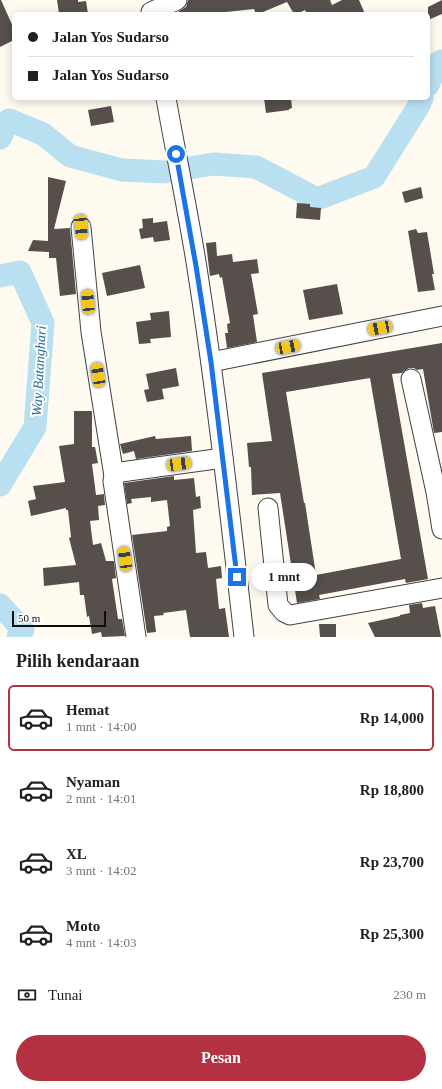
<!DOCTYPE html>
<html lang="id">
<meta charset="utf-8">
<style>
:root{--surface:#fff;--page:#f6f6f6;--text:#202124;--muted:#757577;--line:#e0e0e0;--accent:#b33140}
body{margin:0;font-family:"Times New Roman",serif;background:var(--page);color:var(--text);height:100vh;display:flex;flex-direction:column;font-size:15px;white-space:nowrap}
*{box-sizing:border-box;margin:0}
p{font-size:13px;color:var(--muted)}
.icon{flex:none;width:22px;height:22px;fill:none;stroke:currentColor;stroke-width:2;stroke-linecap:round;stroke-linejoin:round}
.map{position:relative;height:637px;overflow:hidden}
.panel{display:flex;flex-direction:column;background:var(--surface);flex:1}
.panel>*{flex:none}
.banner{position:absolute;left:12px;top:12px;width:418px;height:88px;border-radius:6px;box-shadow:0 2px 10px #0003;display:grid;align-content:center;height:88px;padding:0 16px;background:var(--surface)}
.scale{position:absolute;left:12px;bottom:10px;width:94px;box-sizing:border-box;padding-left:4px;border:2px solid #0e0e0e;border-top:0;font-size:11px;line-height:14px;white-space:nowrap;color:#0e0e0e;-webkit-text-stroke:3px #fff;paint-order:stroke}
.end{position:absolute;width:18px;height:18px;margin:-9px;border:5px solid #1a73e8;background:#fff;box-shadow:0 0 0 2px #fff}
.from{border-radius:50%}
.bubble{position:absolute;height:28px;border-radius:14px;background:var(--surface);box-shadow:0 2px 10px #0003;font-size:13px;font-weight:800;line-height:28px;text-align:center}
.car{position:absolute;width:12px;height:24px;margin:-12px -6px;border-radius:5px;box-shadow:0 0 3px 1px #0007;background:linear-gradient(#f5c518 24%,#345 0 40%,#f5c518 0 76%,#345 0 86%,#f5c518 0)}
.banner b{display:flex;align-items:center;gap:14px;height:38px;font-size:15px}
.banner b+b{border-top:1px solid var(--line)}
.banner i{width:10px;height:10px;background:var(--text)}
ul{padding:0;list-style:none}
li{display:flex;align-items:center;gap:12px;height:66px;margin:0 8px 6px;padding:0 8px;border:2px solid transparent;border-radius:6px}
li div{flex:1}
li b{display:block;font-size:15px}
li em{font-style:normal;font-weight:800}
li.selected{border-color:var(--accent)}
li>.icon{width:36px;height:36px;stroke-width:1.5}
h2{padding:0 16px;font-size:18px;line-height:48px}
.pay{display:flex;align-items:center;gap:10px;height:44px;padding:0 16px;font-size:15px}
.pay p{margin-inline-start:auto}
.primary-button{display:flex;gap:8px;margin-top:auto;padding:8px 16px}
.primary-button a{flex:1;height:46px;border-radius:24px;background:var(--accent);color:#fff;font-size:16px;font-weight:800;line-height:46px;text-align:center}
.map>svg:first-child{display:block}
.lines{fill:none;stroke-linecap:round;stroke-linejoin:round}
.river{stroke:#b9e0f1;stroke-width:23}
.building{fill:#564f4b;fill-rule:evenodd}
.minor-casing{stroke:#414141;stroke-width:21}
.minor{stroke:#fff;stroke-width:19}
.route{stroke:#1a73e8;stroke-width:5}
.labels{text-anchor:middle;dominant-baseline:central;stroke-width:4;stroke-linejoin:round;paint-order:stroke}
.water-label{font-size:14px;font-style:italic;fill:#216b96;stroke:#fff}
</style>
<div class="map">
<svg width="442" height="637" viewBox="0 0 442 637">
<rect width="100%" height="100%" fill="#fefaf0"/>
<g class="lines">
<g class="river">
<polyline points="428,85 438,63 442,61"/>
<polyline points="0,138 9,120 43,134 70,156 122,170 164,172 214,164 256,167 317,199 374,177 418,107 422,98"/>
<polyline points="0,276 20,272 43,323 35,427 0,485"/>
<polyline points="0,605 23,630 18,637"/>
</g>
</g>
<g class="building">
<polygon points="0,0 1,0 14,29 14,40 0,47"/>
<polygon points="57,0 78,0 78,2 86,1 88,14 59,14"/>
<polygon points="188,0 330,0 332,5 342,0 359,0 365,14 307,14 305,10 297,14 294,14 287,2 258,14 256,14 254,9 207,14 179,14 179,11 186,7"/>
<polygon points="442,0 442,14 428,20 428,7"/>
<polygon points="264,98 291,98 292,108 289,109 289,110 266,113"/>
<polygon points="111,106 114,122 91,126 88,110"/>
<polygon points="48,177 66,181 54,229 70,228 76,294 60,296 56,258 49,258 49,252 28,251 33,240 48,241"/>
<polygon points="421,187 423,198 405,203 402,192"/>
<polygon points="297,203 310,204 310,207 321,208 320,220 296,218"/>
<polygon points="153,218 153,223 167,221 170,240 154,242 153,237 141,239 139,229 143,228 142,219"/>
<polygon points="416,229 418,233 427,232 434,274 432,274 435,290 418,292 408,231"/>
<polygon points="216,242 217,256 232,254 233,262 257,259 259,273 251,274 258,314 253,315 257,342 227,348 225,333 228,333 227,324 230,323 222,277 220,278 219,274 210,276 206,243"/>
<polygon points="140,265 145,288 107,296 102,273"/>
<polygon points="337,284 343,314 309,320 303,290"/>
<polygon points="169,311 171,337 150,339 151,343 139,344 136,322 151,320 150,313"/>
<path d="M442,343V432L434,433L423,369L417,370L414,368H409L404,371L402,373L392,374L428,579L406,583L405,579L319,595L320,599L297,603L280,493L252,495L251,467H249L247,443L272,441L262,373ZM370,378L401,559L316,575L305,503H304L286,392Z"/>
<polygon points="176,368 179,386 162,389 164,399 147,402 144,390 149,389 146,374"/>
<polygon points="74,411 92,411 92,447 95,447 98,463 92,464 96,495 104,494 105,505 98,506 99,520 90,521 93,545 101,543 106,561 114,561 116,578 112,579 118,619 122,619 125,636 102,637 101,632 92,634 89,616 87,617 84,595 80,595 79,582 44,586 43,568 76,565 69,538 71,537 68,510 66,510 66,508 31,516 28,501 36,499 33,486 65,482 59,446 74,444"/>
<polygon points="155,436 156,439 191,436 192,451 136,459 134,451 123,454 120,444"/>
<polygon points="174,476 174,480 194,478 196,497 200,496 201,508 193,510 196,553 206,552 208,568 221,566 222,578 216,579 219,609 225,608 229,637 190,637 186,610 163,613 164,615 154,616 156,632 147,633 132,535 167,531 167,527 170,526 167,500 151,502 151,497 131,499 132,503 127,504 124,483"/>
<polygon points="422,603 423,608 435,606 441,637 375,637 368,623 400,616 400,615 410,613 409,605"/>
<polygon points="319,624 336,624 336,637 320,637"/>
</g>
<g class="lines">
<g class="minor-casing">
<g id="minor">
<polyline points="151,12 177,0"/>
<path d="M166,98C176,155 188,211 197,268C216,390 230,514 244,637"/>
<polyline points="81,227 91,332 114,476"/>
<polyline points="211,362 442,316"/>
<polyline points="411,379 436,492 442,529"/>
<polyline points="268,508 278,605 284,612 290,615 442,588"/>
<polyline points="136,637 113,481 114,476 121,472 223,458"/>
</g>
</g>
<use href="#minor" class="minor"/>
</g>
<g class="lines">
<polyline class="route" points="176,154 196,266 211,362 237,577"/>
</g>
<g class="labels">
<g class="water-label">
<text transform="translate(39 371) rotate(-87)">Way Batanghari</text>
</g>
</g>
</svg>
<div class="scale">50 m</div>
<i class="end from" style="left:176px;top:154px"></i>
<i class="end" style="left:237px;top:577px"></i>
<div class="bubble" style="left:251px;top:563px;width:66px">1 mnt</div>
<i class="car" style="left:81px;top:227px;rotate:175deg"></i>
<i class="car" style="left:88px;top:302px;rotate:355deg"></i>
<i class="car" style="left:380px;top:328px;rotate:259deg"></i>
<i class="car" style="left:288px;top:347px;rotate:79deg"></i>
<i class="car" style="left:98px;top:375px;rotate:351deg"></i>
<i class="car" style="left:179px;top:464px;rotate:82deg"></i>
<i class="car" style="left:125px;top:559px;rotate:352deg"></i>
<div class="banner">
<b><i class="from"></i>Jalan Yos Sudarso</b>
<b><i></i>Jalan Yos Sudarso</b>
</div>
</div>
<section class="panel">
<h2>Pilih kendaraan</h2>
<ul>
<li class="selected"><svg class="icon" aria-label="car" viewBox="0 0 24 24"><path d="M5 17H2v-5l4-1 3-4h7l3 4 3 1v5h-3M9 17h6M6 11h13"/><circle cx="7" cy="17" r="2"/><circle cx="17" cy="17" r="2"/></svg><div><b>Hemat</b><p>1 mnt · 14:00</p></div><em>Rp 14,000</em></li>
<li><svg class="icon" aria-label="car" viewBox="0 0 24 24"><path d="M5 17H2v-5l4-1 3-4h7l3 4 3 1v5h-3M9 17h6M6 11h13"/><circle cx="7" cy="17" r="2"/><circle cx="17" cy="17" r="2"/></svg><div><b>Nyaman</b><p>2 mnt · 14:01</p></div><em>Rp 18,800</em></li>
<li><svg class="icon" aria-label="car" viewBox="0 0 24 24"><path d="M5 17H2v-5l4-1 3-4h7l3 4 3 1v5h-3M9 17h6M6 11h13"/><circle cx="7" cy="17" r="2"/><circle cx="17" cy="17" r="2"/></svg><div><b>XL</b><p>3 mnt · 14:02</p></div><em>Rp 23,700</em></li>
<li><svg class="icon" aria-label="car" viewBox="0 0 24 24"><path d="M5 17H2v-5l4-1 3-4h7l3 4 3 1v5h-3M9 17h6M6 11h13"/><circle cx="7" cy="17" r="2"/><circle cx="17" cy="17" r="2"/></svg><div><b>Moto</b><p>4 mnt · 14:03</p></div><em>Rp 25,300</em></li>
</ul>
<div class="pay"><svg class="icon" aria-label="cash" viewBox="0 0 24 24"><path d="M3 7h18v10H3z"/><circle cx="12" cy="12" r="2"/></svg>Tunai<p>230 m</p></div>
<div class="primary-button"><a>Pesan</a></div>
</section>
